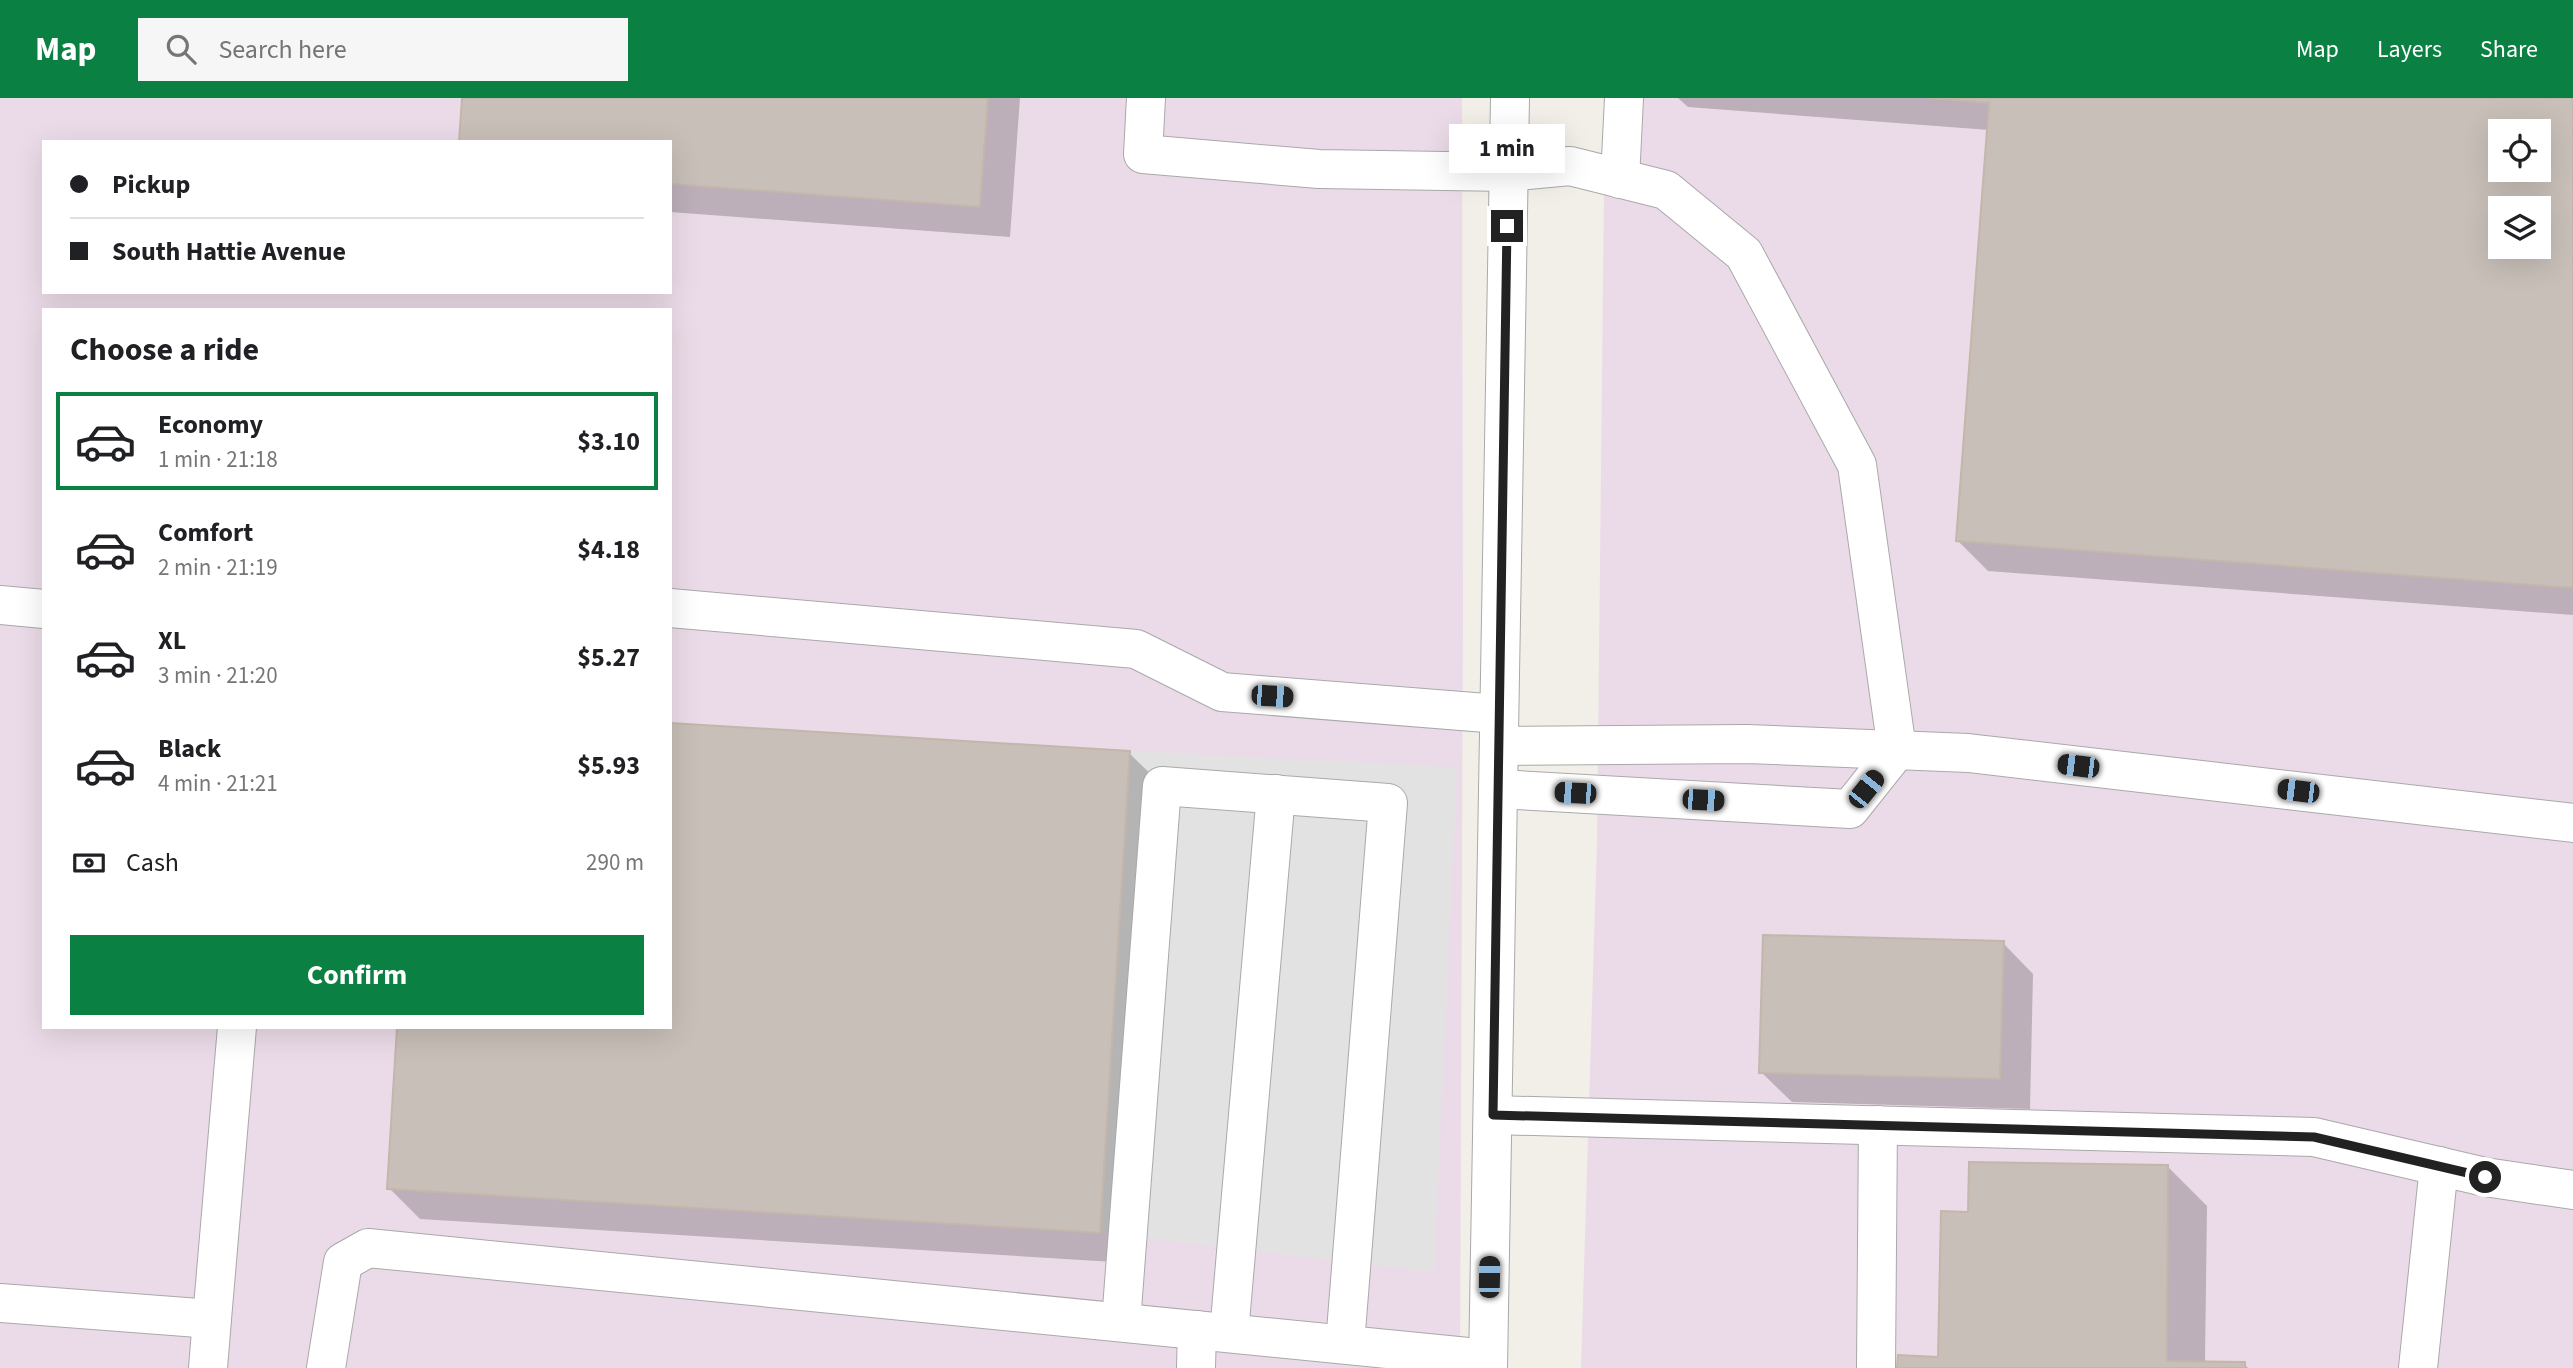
<!DOCTYPE html>
<meta charset="utf-8">
<style>
:root{--surface:#fff;--page:#f6f6f6;--text:#202124;--muted:#757577;--line:#e0e0e0;--accent:#0b8043}
body{margin:0;font-family:"Source Sans 3",sans-serif;background:var(--page);color:var(--text);height:100vh;display:flex;flex-direction:column;font-size:26px;white-space:nowrap}
*{box-sizing:border-box;margin:0}
p{font-size:23px;color:var(--muted)}
.icon{flex:none;width:38px;height:38px;fill:none;stroke:currentColor;stroke-width:2;stroke-linecap:round;stroke-linejoin:round}
.map{position:relative;flex:1;overflow:hidden}
.panel{position:absolute;left:42px;top:210px;width:630px;height:721px;display:flex;flex-direction:column;background:var(--surface);border-radius:0px;box-shadow:0 7px 28px #0002}
.panel>*{flex:none}
.hud{position:absolute;left:42px;top:42px;width:630px;height:154px;border-radius:0px;box-shadow:0 7px 28px #0002;display:grid;align-content:center;height:154px;padding:0 28px;background:var(--surface)}
.controls{position:absolute;left:2488px;top:21px;display:grid;gap:14px}
.controls a{display:grid;place-items:center;width:63px;height:63px;border-radius:0px;background:var(--surface);box-shadow:0 7px 28px #0002;font-size:35px}
.end{position:absolute;width:32px;height:32px;margin:-16px;border:9px solid #222;background:#fff;box-shadow:0 0 0 4px #fff}
.from{border-radius:50%}
.bubble{position:absolute;height:49px;border-radius:0px;background:var(--surface);box-shadow:0 7px 28px #0002;font-size:23px;font-weight:700;line-height:49px;text-align:center}
.car{position:absolute;width:21px;height:42px;margin:-21px -10px;border-radius:9px;box-shadow:0 0 5px 2px #0007;background:linear-gradient(#222 24%,#8ab4d8 0 40%,#222 0 76%,#8ab4d8 0 86%,#222 0)}
.hud b{display:flex;align-items:center;gap:24px;height:66px;font-size:26px}
.hud b+b{border-top:2px solid var(--line)}
.hud i{width:18px;height:18px;background:var(--text)}
ul{padding:0;list-style:none}
li{display:flex;align-items:center;gap:21px;height:98px;margin:0 14px 10px;padding:0 14px;border:4px solid transparent;border-radius:0px}
li div{flex:1}
li b{display:block;font-size:26px}
li em{font-style:normal;font-weight:700}
li.active{border-color:var(--accent)}
li>.icon{width:63px;height:63px;stroke-width:1.5}
h2{padding:0 28px;font-size:32px;line-height:84px}
.pay{display:flex;align-items:center;gap:18px;height:77px;padding:0 28px;font-size:26px}
.pay p{margin-inline-start:auto}
.action{display:flex;gap:14px;margin-top:auto;padding:14px 28px}
.action a{flex:1;height:80px;border-radius:0px;background:var(--accent);color:#fff;font-size:28px;font-weight:700;line-height:80px;text-align:center}
header{display:flex;align-items:center;gap:42px;box-sizing:border-box;height:98px;padding:0 35px;background:var(--accent);color:#fff}
header strong{font-size:33px}
nav{display:flex;gap:38px;margin-inline-start:auto;font-size:24px}
.search{width:490px;height:63px;background:var(--page);display:flex;align-items:center;gap:18px;box-sizing:border-box;padding:0 24px;border-radius:0px;color:var(--muted);font-size:26px}
.map>svg:first-child{display:block}
.industrial{fill:#ebdbe8;fill-rule:evenodd}
.parking{fill:#e2e2e2}
.shadow{fill:#0003;fill-rule:evenodd}
.building{fill:#c7bfb8;stroke:#c4b6ab;stroke-width:2;fill-rule:evenodd}
.lines{fill:none;stroke-linecap:round;stroke-linejoin:round}
.minor-casing{stroke:#a9a9a9;stroke-width:40}
.minor{stroke:#fff;stroke-width:38}
.route{stroke:#222;stroke-width:9}
</style>
<header>
<strong>Map</strong>
<div class="search"><svg class="icon" aria-label="search" viewBox="0 0 24 24"><circle cx="10" cy="10" r="6"/><path d="M15 15l6 6"/></svg>Search here</div>
<nav><a>Map</a><a>Layers</a><a>Share</a></nav>
</header>
<div class="map">
<svg width="2573" height="1270" viewBox="0 0 2573 1270">
<rect width="100%" height="100%" fill="#f2efe9"/>
<g class="industrial">
<path d="M0,0H1462L1463,515L1460,1270H0ZM44,44H670V194H44ZM44,212H670V929H44Z"/>
<path d="M1605,0H2573V1270H1581L1597,744ZM2501,33H2539V72H2501ZM2501,110H2539V149H2501Z"/>
</g>
<polygon class="parking" points="1130,653 1457,669 1434,1174 1100,1135"/>
<g class="shadow">
<polygon points="464,0 1020,0 1010,139 670,114 670,44"/>
<path d="M1678,0H2573V517L1988,473L1958,443L1989,32L1688,9ZM2501,33H2539V72H2501ZM2501,110H2539V149H2501Z"/>
<polygon points="1129,655 1160,685 1130,1165 420,1121 389,1090 670,929"/>
<polygon points="2003,845 2033,876 2030,1011 1792,1004 1761,974"/>
<polygon points="2168,1069 2207,1108 2205,1265 2244,1266 2248,1270 1899,1270 1940,1261 1970,1116"/>
</g>
<g class="building">
<polygon points="462,0 988,0 980,109 670,86 670,44 459,44"/>
<path d="M1928,0H2573V490L1956,443L1989,5ZM2501,33H2539V72H2501ZM2501,110H2539V149H2501Z"/>
<polygon points="670,625 1130,653 1100,1135 387,1091 397,929 670,929"/>
<polygon points="1763,837 2004,843 2000,981 1759,975"/>
<polygon points="1969,1064 2168,1067 2167,1263 2245,1264 2245,1270 1897,1270 1898,1257 1938,1259 1941,1113 1968,1114"/>
</g>
<g class="lines">
<g class="minor-casing">
<g id="minor">
<polyline points="1146,0 1143,56 1319,71 1508,74 1570,68 1666,92 1744,156 1857,367 1897,652 1850,711 1498,691"/>
<polyline points="1620,81 1624,0"/>
<polyline points="0,507 44,511"/>
<polyline points="670,510 1136,551 1222,594 1499,616"/>
<polyline points="1499,648 1747,646 1968,655 2573,725"/>
<polyline points="1493,1017 2314,1039 2485,1079 2573,1092"/>
<polyline points="0,1205 212,1221 237,929"/>
<polyline points="1121,1224 1162,688 1388,705 1345,1246"/>
<polyline points="1229,1235 1276,696"/>
<polyline points="208,1270 212,1221"/>
<polyline points="326,1270 343,1164 368,1150 1488,1261"/>
<polyline points="1196,1270 1197,1232"/>
<polyline points="1488,1270 1510,0"/>
<polyline points="1876,1270 1878,1027"/>
<polyline points="2418,1270 2439,1068"/>
</g>
</g>
<use href="#minor" class="minor"/>
</g>
<g class="lines">
<polyline class="route" points="1507,128 1493,1017 2314,1039 2485,1079"/>
</g>
</svg>
<div class="controls">
<a><svg class="icon" aria-label="locate" viewBox="0 0 24 24"><circle cx="12" cy="12" r="6"/><path d="M12 2v4M12 18v4M2 12h4M18 12h4"/></svg></a>
<a><svg class="icon" aria-label="layers" viewBox="0 0 24 24"><path d="M12 4l9 5-9 5-9-5zM3 14l9 5 9-5"/></svg></a>
</div>
<i class="end from" style="left:2485px;top:1079px"></i>
<i class="end" style="left:1507px;top:128px"></i>
<div class="bubble" style="left:1449px;top:26px;width:116px">1 min</div>
<i class="car" style="left:1272px;top:598px;rotate:94deg"></i>
<i class="car" style="left:2078px;top:668px;rotate:277deg"></i>
<i class="car" style="left:1866px;top:691px;rotate:39deg"></i>
<i class="car" style="left:2298px;top:693px;rotate:277deg"></i>
<i class="car" style="left:1575px;top:695px;rotate:273deg"></i>
<i class="car" style="left:1703px;top:702px;rotate:93deg"></i>
<i class="car" style="left:1489px;top:1179px;rotate:1deg"></i>
<div class="hud">
<b><i class="from"></i>Pickup</b>
<b><i></i>South Hattie Avenue</b>
</div>
<section class="panel">
<h2>Choose a ride</h2>
<ul>
<li class="active"><svg class="icon" aria-label="car" viewBox="0 0 24 24"><path d="M5 17H2v-5l4-1 3-4h7l3 4 3 1v5h-3M9 17h6M6 11h13"/><circle cx="7" cy="17" r="2"/><circle cx="17" cy="17" r="2"/></svg><div><b>Economy</b><p>1 min · 21:18</p></div><em>$3.10</em></li>
<li><svg class="icon" aria-label="car" viewBox="0 0 24 24"><path d="M5 17H2v-5l4-1 3-4h7l3 4 3 1v5h-3M9 17h6M6 11h13"/><circle cx="7" cy="17" r="2"/><circle cx="17" cy="17" r="2"/></svg><div><b>Comfort</b><p>2 min · 21:19</p></div><em>$4.18</em></li>
<li><svg class="icon" aria-label="car" viewBox="0 0 24 24"><path d="M5 17H2v-5l4-1 3-4h7l3 4 3 1v5h-3M9 17h6M6 11h13"/><circle cx="7" cy="17" r="2"/><circle cx="17" cy="17" r="2"/></svg><div><b>XL</b><p>3 min · 21:20</p></div><em>$5.27</em></li>
<li><svg class="icon" aria-label="car" viewBox="0 0 24 24"><path d="M5 17H2v-5l4-1 3-4h7l3 4 3 1v5h-3M9 17h6M6 11h13"/><circle cx="7" cy="17" r="2"/><circle cx="17" cy="17" r="2"/></svg><div><b>Black</b><p>4 min · 21:21</p></div><em>$5.93</em></li>
</ul>
<div class="pay"><svg class="icon" aria-label="cash" viewBox="0 0 24 24"><path d="M3 7h18v10H3z"/><circle cx="12" cy="12" r="2"/></svg>Cash<p>290 m</p></div>
<div class="action"><a>Confirm</a></div>
</section>
</div>
